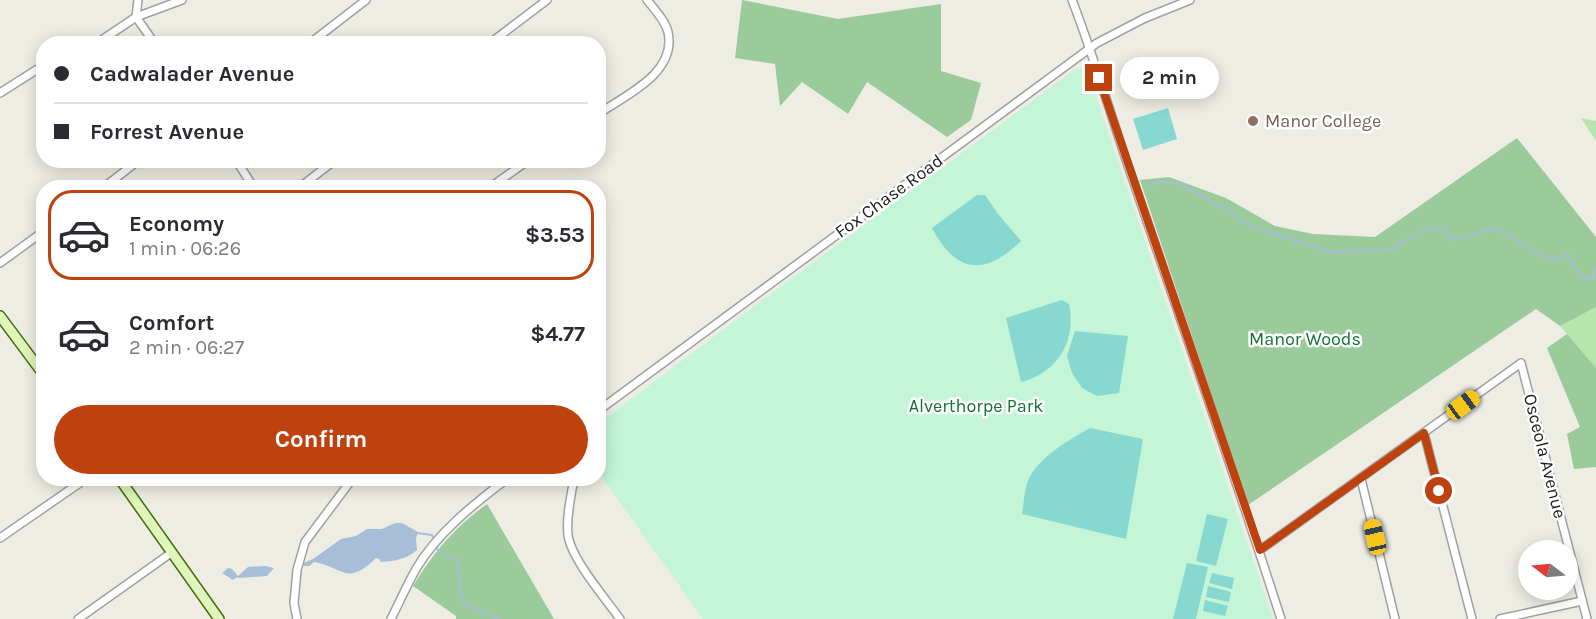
<!DOCTYPE html>
<meta charset="utf-8">
<style>
:root{--surface:#fff;--page:#f2f2f3;--text:#2b2b33;--muted:#7c7c81;--line:#e1e1e2;--accent:#bd420d}
body{margin:0;font-family:Karla,sans-serif;background:var(--page);color:var(--text);height:100vh;display:flex;flex-direction:column;font-size:22px;white-space:nowrap}
*{box-sizing:border-box;margin:0}
p{font-size:20px;color:var(--muted)}
.icon{flex:none;width:33px;height:33px;fill:none;stroke:currentColor;stroke-width:2;stroke-linecap:round;stroke-linejoin:round}
.map{position:relative;flex:1;overflow:hidden}
.drawer{position:absolute;left:36px;top:180px;width:570px;height:306px;display:flex;flex-direction:column;background:var(--surface);border-radius:24px;box-shadow:0 3px 15px #0003}
.drawer>*{flex:none}
.hud{position:absolute;left:36px;top:36px;width:570px;height:132px;border-radius:24px;box-shadow:0 3px 15px #0003;display:grid;align-content:center;height:132px;padding:0 18px;background:var(--surface)}
.needle{width:39px;rotate:286deg}
.controls{position:absolute;left:1518px;top:540px;display:grid;gap:12px}
.controls a{display:grid;place-items:center;width:60px;height:60px;border-radius:50%;background:var(--surface);box-shadow:0 3px 15px #0003;font-size:30px}
.end{position:absolute;width:27px;height:27px;margin:-14px;border:8px solid #bd420d;background:#fff;box-shadow:0 0 0 3px #fff}
.from{border-radius:50%}
.bubble{position:absolute;height:42px;border-radius:21px;background:var(--surface);box-shadow:0 3px 15px #0003;font-size:20px;font-weight:700;line-height:42px;text-align:center}
.car{position:absolute;width:18px;height:36px;margin:-18px -9px;border-radius:8px;box-shadow:0 0 4px 2px #0007;background:linear-gradient(#f5c518 24%,#345 0 40%,#f5c518 0 76%,#345 0 86%,#f5c518 0)}
.hud b{display:flex;align-items:center;gap:21px;height:57px;font-size:22px}
.hud b+b{border-top:2px solid var(--line)}
.hud i{width:15px;height:15px;background:var(--text)}
ul{padding:10px 0 0;list-style:none}
li{display:flex;align-items:center;gap:18px;height:90px;margin:0 12px 9px;padding:0 6px;border:3px solid transparent;border-radius:24px}
li div{flex:1}
li b{display:block;font-size:22px}
li em{font-style:normal;font-weight:700}
li.on{border-color:var(--accent)}
li>.icon{width:54px;height:54px;stroke-width:1.5}
.primary-button{display:flex;gap:12px;margin-top:auto;padding:12px 18px}
.primary-button a{flex:1;height:69px;border-radius:36px;background:var(--accent);color:#fff;font-size:24px;font-weight:700;line-height:69px;text-align:center}
.map>svg:first-child{display:block}
.grass{fill:#b7e5ac}
.forest{fill:#9bca9b}
.park{fill:#c3f5d6}
.pitch{fill:#86d8d1}
.water{fill:#a6bed8}
.lines{fill:none;stroke-linecap:round;stroke-linejoin:round}
.stream{stroke:#a6bed8;stroke-width:2}
.street-casing{stroke:#a1a1a1;stroke-width:10}
.secondary-casing{stroke:#446c0c;stroke-width:12}
.street{stroke:#fff;stroke-width:7}
.secondary{stroke:#e0f5ba;stroke-width:9}
.route{stroke:#bd420d;stroke-width:8}
.education-dot{fill:#8d6e63;stroke:#fff;stroke-width:2}
.labels{text-anchor:middle;dominant-baseline:central;stroke-width:5;stroke-linejoin:round;paint-order:stroke}
.education-label{font-size:18px;fill:#785e54;stroke:#fff;text-anchor:start}
.street-label{font-size:18px;fill:#1d1d1d;stroke:#fff}
.park-label{font-size:18px;fill:#127338;stroke:#fff}
</style>
<div class="map">
<svg width="1596" height="619" viewBox="0 0 1596 619">
<rect width="100%" height="100%" fill="#edede3"/>
<g class="grass">
<polygon points="1581,118 1596,121 1596,141"/>
<polygon points="1596,307 1596,368 1560,326"/>
</g>
<g class="forest">
<polygon points="742,0 838,19 941,4 941,71 981,83 971,120 947,137 867,82 848,114 802,82 780,106 775,64 735,58"/>
<polygon points="1517,138 1596,237 1596,307 1560,326 1536,309 1248,505 1140,180 1169,177 1226,198 1275,226 1313,234 1375,237"/>
<polygon points="1567,334 1596,368 1596,467 1574,469 1567,434 1580,427 1547,348"/>
<path d="M487,504L554,619H456V616L413,586C435,551 454,528 487,504Z"/>
</g>
<polygon class="park" points="1081,67 1087,70 1273,619 703,619 599,473 598,424 772,293 1073,71"/>
<g class="pitch">
<polygon points="1168,108 1177,139 1143,150 1133,119"/>
<path d="M977,195H985L998,214L1021,241C984,277 956,273 932,228Z"/>
<path d="M1062,300L1069,304C1077,341 1057,373 1021,382L1006,318Z"/>
<polygon points="1075,331 1128,336 1119,393 1097,396 1082,388 1072,373 1067,356"/>
<path d="M1090,428L1143,439L1126,539L1022,514C1024,504 1024,491 1028,481C1037,458 1069,440 1090,428Z"/>
<polygon points="1207,514 1228,519 1216,566 1196,561"/>
<polygon points="1187,563 1208,567 1196,619 1173,619"/>
<polygon points="1212,573 1234,578 1232,589 1209,583"/>
<polygon points="1208,586 1231,592 1229,602 1206,597"/>
<polygon points="1205,600 1228,606 1225,616 1203,611"/>
</g>
<g class="water">
<path d="M395,523H402L418,532L416,538L417,550C407,559 395,561 381,562L379,559L376,558C347,587 343,567 314,562L309,566H303L304,563L313,559L341,539L356,536L367,529H382Z"/>
<polygon points="265,566 274,568 267,576 238,578 237,577 233,580 222,573 228,568 232,569 238,576 248,567"/>
</g>
<g class="lines">
<g class="stream">
<polyline points="1148,186 1160,181 1179,184 1203,196 1252,226 1329,252 1392,249 1422,231 1443,228 1453,240 1495,228 1552,261 1567,254 1583,279 1593,279 1596,267"/>
<path d="M417,533L432,535L438,551L456,559C463,578 456,588 466,606C479,608 486,616 499,619"/>
</g>
<g class="street-casing">
<g id="street">
<polyline points="138,0 136,17 155,44"/>
<path d="M1072,0C1095,59 1112,120 1133,180C1183,327 1234,472 1281,619"/>
<polyline points="96,44 136,17 182,0"/>
<polyline points="309,44 366,0"/>
<polyline points="489,44 547,0"/>
<polyline points="0,93 44,65"/>
<path d="M598,114C626,95 677,73 668,32C665,20 655,10 647,0"/>
<polyline points="236,160 254,188"/>
<polyline points="103,188 139,160"/>
<polyline points="299,188 335,160"/>
<polyline points="489,188 529,160"/>
<polyline points="0,263 44,231"/>
<polyline points="598,411 1097,43 1145,18 1190,0"/>
<polyline points="1424,433 1472,619"/>
<path d="M574,478C571,497 566,516 568,535C571,559 606,599 620,619"/>
<polyline points="1361,479 1395,619"/>
<polyline points="0,538 87,478"/>
<polyline points="1260,550 1521,363 1587,619"/>
<polyline points="78,619 171,553"/>
<polyline points="297,619 294,603 297,570 305,542 353,478"/>
<path d="M391,619C399,603 407,585 416,569C437,533 475,503 508,478"/>
<polyline points="1500,619 1582,601"/>
</g>
</g>
<g class="secondary-casing">
<g id="secondary">
<polyline points="0,316 44,375"/>
<polyline points="119,478 219,619"/>
</g>
</g>
<use href="#street" class="street"/>
<use href="#secondary" class="secondary"/>
</g>
<g class="lines">
<polyline class="route" points="1099,78 1260,550 1424,433 1439,491"/>
</g>
<circle class="education-dot" cx="1253" cy="121" r="6"/>
<g class="labels">
<g class="education-label">
<text x="1265" y="121">Manor College</text>
</g>
<g class="street-label">
<text transform="translate(889 196) rotate(-36)">Fox Chase Road</text>
<text transform="translate(1545 456) rotate(76)">Osceola Avenue</text>
</g>
<g class="park-label">
<text x="1305" y="339">Manor Woods</text>
<text x="976" y="406">Alverthorpe Park</text>
</g>
</g>
</svg>
<div class="controls">
<a><svg class="needle" viewBox="-14 -14 28 28"><path d="M0-13l5 13h-10z" fill="#e53935"/><path d="M0 13l5-13h-10z" fill="#7c7c81"/></svg></a>
</div>
<i class="end from" style="left:1439px;top:491px"></i>
<i class="end" style="left:1099px;top:78px"></i>
<div class="bubble" style="left:1120px;top:57px;width:99px">2 min</div>
<i class="car" style="left:1463px;top:405px;rotate:54deg"></i>
<i class="car" style="left:1375px;top:537px;rotate:347deg"></i>
<div class="hud">
<b><i class="from"></i>Cadwalader Avenue</b>
<b><i></i>Forrest Avenue</b>
</div>
<section class="drawer">
<ul>
<li class="on"><svg class="icon" aria-label="car" viewBox="0 0 24 24"><path d="M5 17H2v-5l4-1 3-4h7l3 4 3 1v5h-3M9 17h6M6 11h13"/><circle cx="7" cy="17" r="2"/><circle cx="17" cy="17" r="2"/></svg><div><b>Economy</b><p>1 min · 06:26</p></div><em>$3.53</em></li>
<li><svg class="icon" aria-label="car" viewBox="0 0 24 24"><path d="M5 17H2v-5l4-1 3-4h7l3 4 3 1v5h-3M9 17h6M6 11h13"/><circle cx="7" cy="17" r="2"/><circle cx="17" cy="17" r="2"/></svg><div><b>Comfort</b><p>2 min · 06:27</p></div><em>$4.77</em></li>
</ul>
<div class="primary-button"><a>Confirm</a></div>
</section>
</div>
